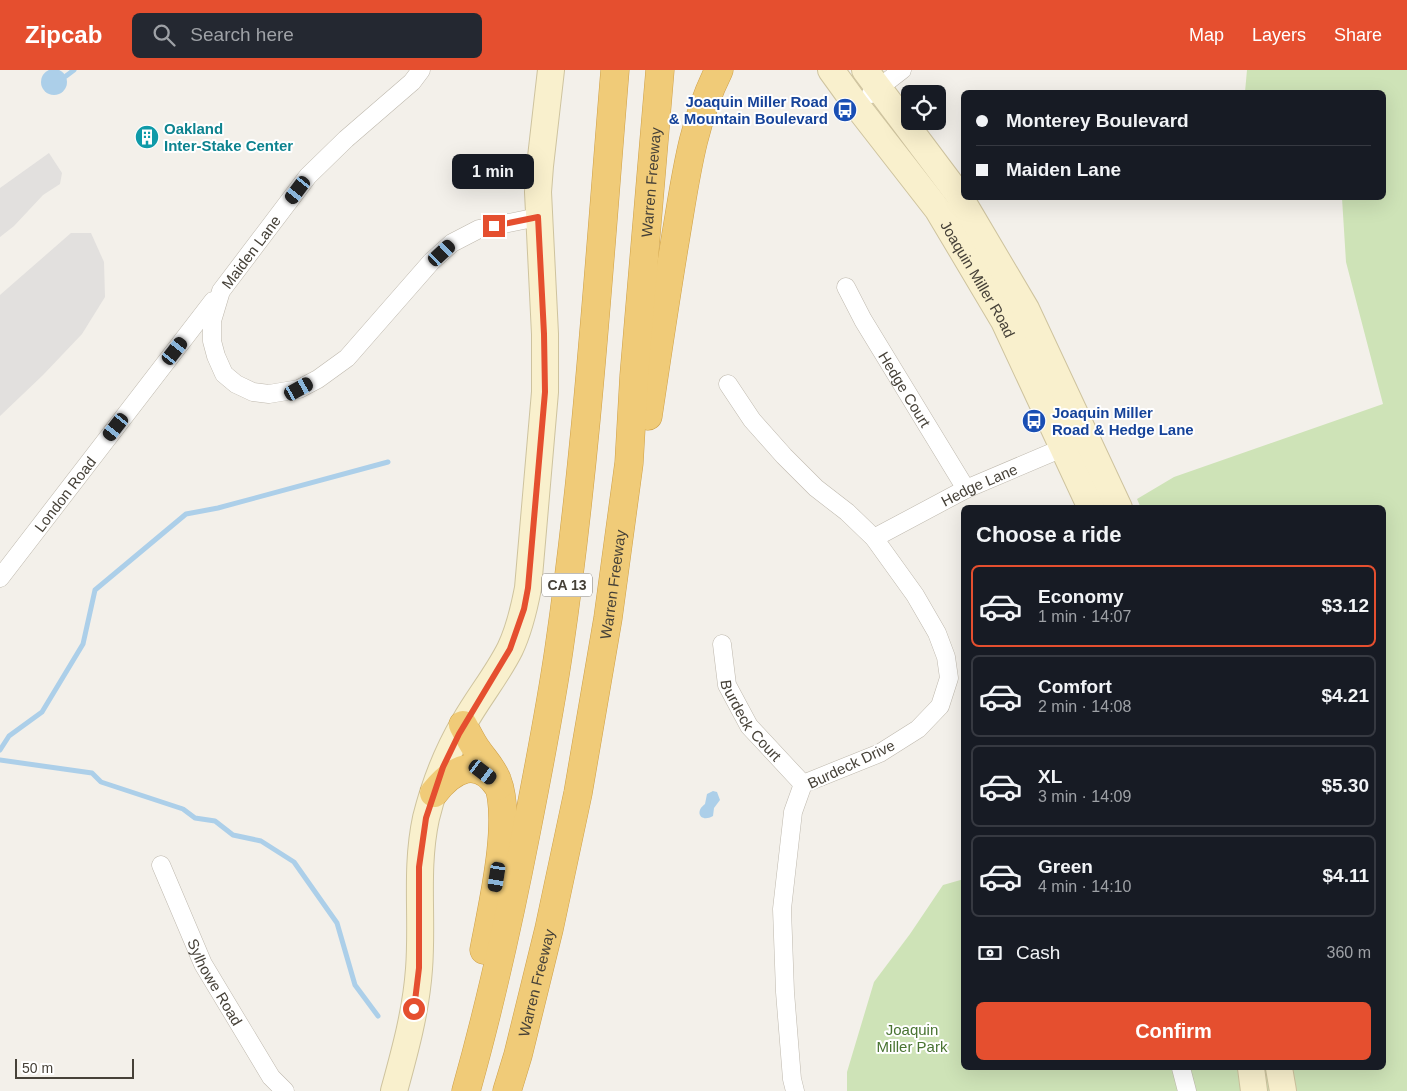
<!DOCTYPE html>
<meta charset="utf-8">
<style>
:root{--surface:#171b24;--page:#242831;--text:#f1f3f6;--muted:#9ea1a6;--line:#363941;--accent:#e54f2f}
body{margin:0;font-family:Arial,sans-serif;background:var(--page);color:var(--text);height:100vh;display:flex;flex-direction:column;font-size:19px;white-space:nowrap}
*{box-sizing:border-box;margin:0}
p{font-size:16px;color:var(--muted)}
.icon{flex:none;width:28px;height:28px;fill:none;stroke:currentColor;stroke-width:2;stroke-linecap:round;stroke-linejoin:round}
.map{position:relative;flex:1;overflow:hidden}
.panel{position:absolute;left:961px;top:435px;width:425px;height:565px;display:flex;flex-direction:column;background:var(--surface);border-radius:8px;box-shadow:0 5px 20px #0002}
.panel>*{flex:none}
.top-card{position:absolute;left:961px;top:20px;width:425px;height:110px;border-radius:8px;box-shadow:0 5px 20px #0002;display:grid;align-content:center;height:110px;padding:0 15px;background:var(--surface)}
.fabs{position:absolute;left:901px;top:15px;display:grid;gap:10px}
.fabs a{display:grid;place-items:center;width:45px;height:45px;border-radius:8px;background:var(--surface);box-shadow:0 5px 20px #0002;font-size:25px}
.scale{position:absolute;left:15px;bottom:12px;width:119px;box-sizing:border-box;padding-left:5px;border:2px solid #464138;border-top:0;font-size:14px;line-height:18px;white-space:nowrap;color:#464138;-webkit-text-stroke:4px #fff;paint-order:stroke}
.end{position:absolute;width:22px;height:22px;margin:-11px;border:6px solid #e54f2f;background:#fff;box-shadow:0 0 0 2px #fff}
.from{border-radius:50%}
.bubble{position:absolute;height:35px;border-radius:8px;background:var(--surface);box-shadow:0 5px 20px #0002;font-size:16px;font-weight:800;line-height:35px;text-align:center}
.car{position:absolute;width:15px;height:30px;margin:-15px -8px;border-radius:6px;box-shadow:0 0 4px 1px #0007;background:linear-gradient(#222 24%,#8ab4d8 0 40%,#222 0 76%,#8ab4d8 0 86%,#222 0)}
.top-card b{display:flex;align-items:center;gap:18px;height:48px;font-size:19px}
.top-card b+b{border-top:1px solid var(--line)}
.top-card i{width:12px;height:12px;background:var(--text)}
ul{padding:0;list-style:none}
li{display:flex;align-items:center;gap:15px;height:82px;margin:0 10px 8px;padding:0 5px;border:2px solid var(--line);border-radius:8px}
li div{flex:1}
li b{display:block;font-size:19px}
li em{font-style:normal;font-weight:800}
li.selected{border-color:var(--accent)}
li>.icon{width:45px;height:45px;stroke-width:1.5}
h2{padding:0 15px;font-size:22px;line-height:60px}
.pay{display:flex;align-items:center;gap:12px;height:55px;padding:0 15px;font-size:19px}
.pay p{margin-inline-start:auto}
.primary-button{display:flex;gap:10px;margin-top:auto;padding:10px 15px}
.primary-button a{flex:1;height:58px;border-radius:8px;background:var(--accent);color:#fff;font-size:20px;font-weight:800;line-height:58px;text-align:center}
header{display:flex;align-items:center;gap:30px;box-sizing:border-box;height:70px;padding:0 25px;background:var(--accent);color:#fff}
header strong{font-size:24px}
nav{display:flex;gap:28px;margin-inline-start:auto;font-size:18px}
.search{width:350px;height:45px;background:var(--page);display:flex;align-items:center;gap:12px;box-sizing:border-box;padding:0 18px;border-radius:8px;color:var(--muted);font-size:19px}
.map>svg:first-child{display:block}
.green{fill:#cee3b7}
.parking{fill:#e2e0de}
.water{fill:#accfe9}
.lines{fill:none;stroke-linecap:round;stroke-linejoin:round}
.stream{stroke:#accfe9;stroke-width:5}
.street-casing{stroke:#beb8ad;stroke-width:19}
.secondary-casing{stroke:#cec39e;stroke-width:28}
.highway-casing{stroke:#cea048;stroke-width:29}
.street{stroke:#fff;stroke-width:18}
.secondary{stroke:#f9f0cd;stroke-width:26}
.highway{stroke:#f0cb78;stroke-width:28}
.route{stroke:#e54f2f;stroke-width:6}
.labels{text-anchor:middle;dominant-baseline:central;stroke-width:4;stroke-linejoin:round;paint-order:stroke}
.shield{fill:#fff;stroke:#7e7a74;stroke-width:1}
.shield-label{font-size:14px;font-weight:bold;fill:#464138}
.transit-label{font-size:15px;font-weight:bold;fill:#164399;stroke:#fff;text-anchor:end}
.culture-label{font-size:15px;font-weight:bold;fill:#0d838f;stroke:#fff;text-anchor:start}
.street-label{font-size:15px;fill:#464138;stroke:#fff}
.park-label{font-size:15px;fill:#487331;stroke:#fff}
</style>
<header>
<strong>Zipcab</strong>
<div class="search"><svg class="icon" aria-label="search" viewBox="0 0 24 24"><circle cx="10" cy="10" r="6"/><path d="M15 15l6 6"/></svg>Search here</div>
<nav><a>Map</a><a>Layers</a><a>Share</a></nav>
</header>
<div class="map">
<svg width="1407" height="1021" viewBox="0 0 1407 1021">
<rect width="100%" height="100%" fill="#f3f0ea"/>
<polygon class="green" points="1247,0 1407,0 1407,1021 847,1021 847,1002 874,912 910,864 943,815 964,809 964,998 1384,998 1384,438 1141,438 1137,429 1174,407 1383,334 1346,192 1342,128 1384,128 1384,22 1245,22"/>
<g class="parking">
<polygon points="49,83 62,103 60,114 43,125 14,156 0,167 0,118"/>
<polygon points="71,163 91,163 104,192 105,227 82,264 43,305 0,346 0,225"/>
</g>
<g class="water">
<circle cx="54" cy="12" r="13"/>
<path d="M713,721L717,722L720,730L714,738L713,746C701,753 694,742 705,734L707,724Z"/>
</g>
<g class="lines">
<g class="stream">
<polyline points="66,6 74,0"/>
<polyline points="0,680 9,666 42,642 83,574 95,520 186,444 218,438 388,392"/>
<polyline points="0,690 92,703 101,712 183,739 195,748 215,751 233,765 261,771 294,792 337,853 355,915 378,946"/>
</g>
<g class="street-casing">
<g id="street">
<polyline points="421,0 412,12 346,69 308,106 221,221 212,251 212,271 216,286 224,304 236,314 253,322 269,324 299,319 318,309 347,288 431,192 452,173 479,159 538,147"/>
<polyline points="871,24 902,0"/>
<path id="s1" d="M846,217L863,250L966,419"/>
<polyline points="728,314 752,350 784,386 816,418 847,442 874,468 915,525 937,563 946,587 949,608 940,636 918,659 880,683 803,714 793,742 782,839 785,922 792,1009 795,1021"/>
<path id="s2" d="M874,468L966,419L1072,374"/>
<path id="s3" d="M0,508L213,231"/>
<path id="s4" d="M722,574L727,615L749,656L803,714"/>
<path id="s5" d="M161,795L203,894L271,1007L285,1021"/>
<polyline points="1181,998 1187,1021"/>
</g>
</g>
<g class="secondary-casing">
<g id="secondary">
<path id="s6" d="M831,0L857,36L938,140L1004,251L1091,438"/>
<polyline points="865,0 958,124 1026,239 1119,438"/>
<polyline points="1251,998 1254,1021"/>
<polyline points="1279,998 1283,1021"/>
<path d="M394,1021C405,981 416,941 419,899C423,848 415,799 426,748C434,716 447,682 464,653C478,628 497,605 510,579C519,560 524,539 528,518L545,322V264L538,122L540,96L551,0"/>
</g>
</g>
<g class="highway-casing">
<g id="highway">
<path d="M648,346C657,286 666,225 676,165C686,106 692,54 719,0"/>
<path d="M463,655C468,664 472,673 478,681C485,691 493,699 497,710C513,750 492,837 484,880"/>
<path d="M434,723C452,700 477,685 498,716"/>
<path d="M466,1021C490,936 509,850 526,763C538,702 550,641 559,579C587,387 599,193 615,0"/>
<path id="s7" d="M507,1021L518,985L549,859L578,723L608,548L629,393L634,306L660,0"/>
</g>
</g>
<use href="#street" class="street"/>
<use href="#secondary" class="secondary"/>
<use href="#highway" class="highway"/>
</g>
<g class="lines">
<polyline class="route" points="414,939 419,898 419,797 426,748 443,697 459,664 510,579 524,539 528,518 545,322 544,264 538,147 494,156"/>
</g>
<defs>
<g id="bus-disc" transform="scale(1.25)"><circle r="9.5" fill="#1a4fb4" stroke="#fff"/><path d="M-5-6H5V4H4V6H2V4H-2V6H-4V4H-5ZM-3.5-4V0h7V-4ZM-3.5 1.2v1.5H-2V1.2ZM2 1.2v1.5H3.5V1.2Z" fill="#fff"/></g>
<g id="building-disc" transform="scale(1.25)"><circle r="9.5" fill="#0f9aa8" stroke="#fff"/><path d="M-4-6H4V6H1V3H-1V6H-4ZM-2.5-4.3h1.7v1.8h-1.7ZM.8-4.3h1.7v1.8H.8ZM-2.5-1h1.7V.8h-1.7ZM.8-1h1.7V.8H.8Z" fill="#fff"/></g>
</defs>
<g fill-rule="evenodd">
<use href="#bus-disc" x="845" y="40"/>
<use href="#building-disc" x="147" y="67"/>
<use href="#bus-disc" x="1034" y="351"/>
</g>
<g class="labels">
<rect class="shield" x="542" y="503.5" width="50" height="23" rx="4"/>
<g class="shield-label">
<text x="567" y="515">CA 13</text>
</g>
<g class="transit-label">
<text x="828" y="31">Joaquin Miller Road<tspan x="828" dy="17">&amp; Mountain Boulevard</tspan></text>
<text x="1052" y="342" text-anchor="start">Joaquin Miller<tspan x="1052" dy="17">Road &amp; Hedge Lane</tspan></text>
</g>
<g class="culture-label">
<text x="164" y="58">Oakland<tspan x="164" dy="17">Inter-Stake Center</tspan></text>
</g>
<g class="street-label">
<text stroke="none"><textPath href="#s7" startOffset="922">Warren Freeway</textPath></text>
<text transform="translate(251 182) rotate(-53)">Maiden Lane</text>
<text stroke="none"><textPath href="#s6" startOffset="256">Joaquin Miller Road</textPath></text>
<text stroke="none"><textPath href="#s1" startOffset="118">Hedge Court</textPath></text>
<text stroke="none"><textPath href="#s2" startOffset="118">Hedge Lane</textPath></text>
<text stroke="none"><textPath href="#s3" startOffset="106">London Road</textPath></text>
<text stroke="none"><textPath href="#s7" startOffset="518">Warren Freeway</textPath></text>
<text stroke="none"><textPath href="#s4" startOffset="84">Burdeck Court</textPath></text>
<text transform="translate(851 694) rotate(-25)">Burdeck Drive</text>
<text stroke="none"><textPath href="#s5" startOffset="129">Sylhowe Road</textPath></text>
<text stroke="none"><textPath href="#s7" startOffset="112">Warren Freeway</textPath></text>
</g>
<g class="park-label">
<text x="912" y="959">Joaquin<tspan x="912" dy="17">Miller Park</tspan></text>
</g>
</g>
</svg>
<div class="fabs">
<a><svg class="icon" aria-label="locate" viewBox="0 0 24 24"><circle cx="12" cy="12" r="6"/><path d="M12 2v4M12 18v4M2 12h4M18 12h4"/></svg></a>
</div>
<div class="scale">50 m</div>
<i class="end from" style="left:414px;top:939px"></i>
<i class="end" style="left:494px;top:156px"></i>
<div class="bubble" style="left:452px;top:84px;width:82px">1 min</div>
<i class="car" style="left:298px;top:120px;rotate:217deg"></i>
<i class="car" style="left:442px;top:183px;rotate:47deg"></i>
<i class="car" style="left:175px;top:281px;rotate:38deg"></i>
<i class="car" style="left:299px;top:319px;rotate:61deg"></i>
<i class="car" style="left:116px;top:357px;rotate:218deg"></i>
<i class="car" style="left:483px;top:702px;rotate:127deg"></i>
<i class="car" style="left:497px;top:807px;rotate:189deg"></i>
<div class="top-card">
<b><i class="from"></i>Monterey Boulevard</b>
<b><i></i>Maiden Lane</b>
</div>
<section class="panel">
<h2>Choose a ride</h2>
<ul>
<li class="selected"><svg class="icon" aria-label="car" viewBox="0 0 24 24"><path d="M5 17H2v-5l4-1 3-4h7l3 4 3 1v5h-3M9 17h6M6 11h13"/><circle cx="7" cy="17" r="2"/><circle cx="17" cy="17" r="2"/></svg><div><b>Economy</b><p>1 min · 14:07</p></div><em>$3.12</em></li>
<li><svg class="icon" aria-label="car" viewBox="0 0 24 24"><path d="M5 17H2v-5l4-1 3-4h7l3 4 3 1v5h-3M9 17h6M6 11h13"/><circle cx="7" cy="17" r="2"/><circle cx="17" cy="17" r="2"/></svg><div><b>Comfort</b><p>2 min · 14:08</p></div><em>$4.21</em></li>
<li><svg class="icon" aria-label="car" viewBox="0 0 24 24"><path d="M5 17H2v-5l4-1 3-4h7l3 4 3 1v5h-3M9 17h6M6 11h13"/><circle cx="7" cy="17" r="2"/><circle cx="17" cy="17" r="2"/></svg><div><b>XL</b><p>3 min · 14:09</p></div><em>$5.30</em></li>
<li><svg class="icon" aria-label="car" viewBox="0 0 24 24"><path d="M5 17H2v-5l4-1 3-4h7l3 4 3 1v5h-3M9 17h6M6 11h13"/><circle cx="7" cy="17" r="2"/><circle cx="17" cy="17" r="2"/></svg><div><b>Green</b><p>4 min · 14:10</p></div><em>$4.11</em></li>
</ul>
<div class="pay"><svg class="icon" aria-label="cash" viewBox="0 0 24 24"><path d="M3 7h18v10H3z"/><circle cx="12" cy="12" r="2"/></svg>Cash<p>360 m</p></div>
<div class="primary-button"><a>Confirm</a></div>
</section>
</div>
